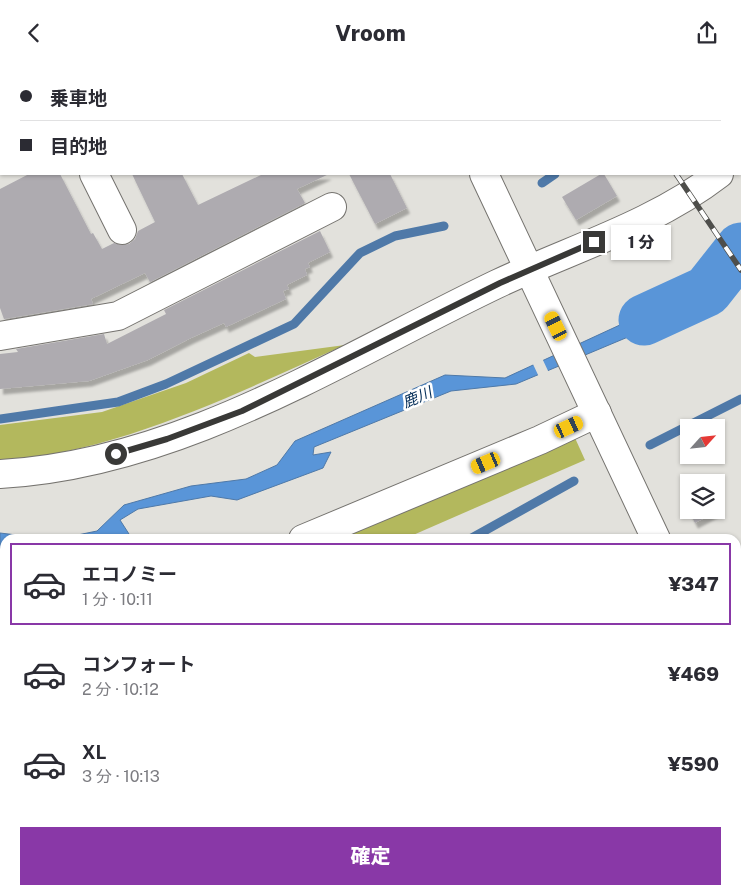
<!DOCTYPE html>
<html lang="ja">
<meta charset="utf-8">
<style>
:root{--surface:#fff;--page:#f7f7f7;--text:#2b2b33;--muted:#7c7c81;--line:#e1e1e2;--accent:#8938a7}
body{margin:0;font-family:"Public Sans","Noto Sans JP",sans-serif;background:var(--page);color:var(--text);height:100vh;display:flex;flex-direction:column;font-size:19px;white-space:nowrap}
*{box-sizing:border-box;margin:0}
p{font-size:16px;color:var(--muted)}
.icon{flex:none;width:28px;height:28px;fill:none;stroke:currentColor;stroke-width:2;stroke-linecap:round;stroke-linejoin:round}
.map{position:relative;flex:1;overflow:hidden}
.sheet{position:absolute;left:0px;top:469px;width:741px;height:361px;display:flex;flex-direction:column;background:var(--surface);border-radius:15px 15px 0 0;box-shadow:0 1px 4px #0004}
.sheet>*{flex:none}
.hud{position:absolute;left:0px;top:0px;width:741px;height:110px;box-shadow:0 1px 4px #0004;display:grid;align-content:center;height:110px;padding:0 20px;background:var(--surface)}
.needle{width:32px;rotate:63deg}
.fabs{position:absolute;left:680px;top:354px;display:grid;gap:10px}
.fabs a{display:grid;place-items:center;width:45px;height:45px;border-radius:0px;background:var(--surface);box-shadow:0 1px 4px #0004;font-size:25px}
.end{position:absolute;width:22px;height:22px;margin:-11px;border:6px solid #393937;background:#fff;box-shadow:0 0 0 2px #fff}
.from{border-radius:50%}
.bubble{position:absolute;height:35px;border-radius:0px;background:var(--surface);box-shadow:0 1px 4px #0004;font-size:16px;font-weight:800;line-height:35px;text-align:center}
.car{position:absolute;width:15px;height:30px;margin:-15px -8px;border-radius:6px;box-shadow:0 0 4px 1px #0007;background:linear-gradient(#f5c518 24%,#345 0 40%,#f5c518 0 76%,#345 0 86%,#f5c518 0)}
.hud b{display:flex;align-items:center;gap:18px;height:48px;font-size:19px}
.hud b+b{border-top:1px solid var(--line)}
.hud i{width:12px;height:12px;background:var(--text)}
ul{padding:9px 0 0;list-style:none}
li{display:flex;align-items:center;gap:15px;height:82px;margin:0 10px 8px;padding:0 10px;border:2px solid transparent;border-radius:0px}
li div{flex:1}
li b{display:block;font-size:19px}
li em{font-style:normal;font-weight:800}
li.current{border-color:var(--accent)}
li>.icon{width:45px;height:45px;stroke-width:1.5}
.primary-button{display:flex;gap:10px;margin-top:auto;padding:10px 20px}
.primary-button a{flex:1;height:58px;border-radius:0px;background:var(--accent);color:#fff;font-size:20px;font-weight:800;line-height:58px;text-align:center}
header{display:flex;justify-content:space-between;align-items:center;height:65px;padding:0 20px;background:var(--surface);font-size:22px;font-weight:800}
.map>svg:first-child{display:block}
.green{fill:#b3b85d}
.water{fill:#5995d8;stroke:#4f79a8}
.pier{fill:#e2e1dc}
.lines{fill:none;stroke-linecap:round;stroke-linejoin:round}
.stream{stroke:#4f79a8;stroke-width:9}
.river{stroke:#5995d8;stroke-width:51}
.building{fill:#aeabb0;filter:url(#shadow)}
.street-casing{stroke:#75736f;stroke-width:30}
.secondary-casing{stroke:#75736f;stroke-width:30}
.street{stroke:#fff;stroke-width:28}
.secondary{stroke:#fff;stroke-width:28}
.rail-casing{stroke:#4e4e4b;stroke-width:5.5}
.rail{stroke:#fff;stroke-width:4;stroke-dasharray:11;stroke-linecap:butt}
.route{stroke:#393937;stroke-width:6}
.labels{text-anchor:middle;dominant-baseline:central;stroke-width:5;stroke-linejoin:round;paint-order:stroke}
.water-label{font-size:15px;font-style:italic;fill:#002b56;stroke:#fff}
</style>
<header><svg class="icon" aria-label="back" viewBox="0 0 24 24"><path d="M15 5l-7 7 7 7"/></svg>Vroom<svg class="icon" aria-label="share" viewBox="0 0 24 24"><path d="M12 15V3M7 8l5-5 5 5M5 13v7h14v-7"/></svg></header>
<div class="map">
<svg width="741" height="829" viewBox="0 0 741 829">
<defs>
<filter id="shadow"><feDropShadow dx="3" dy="5.5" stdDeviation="1" flood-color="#0004"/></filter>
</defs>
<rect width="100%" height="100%" fill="#e2e1dc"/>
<g class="green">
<path d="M345,280C237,328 120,387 0,396V360L102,347L186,318L249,288L255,292Z"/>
<polygon points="575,373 585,395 404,474 340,474"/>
</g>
<g class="water">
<polygon points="707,226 678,251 516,319 451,326 314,382 313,390 331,387 323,403 237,435 211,431 138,444 120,455 129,469 122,474 58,474 97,466 124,440 191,421 246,414 277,400 295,376 445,310 505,313 674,235"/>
<polygon points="0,468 50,474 5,474 5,493 0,494"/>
</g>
<polygon class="pier" points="542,293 549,308 539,312 532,297"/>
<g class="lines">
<g class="stream">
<polyline points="720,1 722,0"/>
<polyline points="542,118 555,109"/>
<polyline points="0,354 118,337 166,319 294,259 360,188 395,171 444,161"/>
<polyline points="650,380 741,334"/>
<polyline points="470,474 574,416"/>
<polyline points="0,724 5,721"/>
</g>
<polyline class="river" points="644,255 707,226 741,183"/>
</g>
<g class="building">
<polygon points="29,109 60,109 91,169 93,168 102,184 114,178 121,180 129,179 135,174 138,166 155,157 132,109 182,109 198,140 263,109 329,109 297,124 305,138 150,217 145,208 91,234 93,239 4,254 0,243 0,124"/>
<polygon points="349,109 390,109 407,143 375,159"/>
<polygon points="601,109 604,109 617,131 576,155 562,132"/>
<polygon points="320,166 330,187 308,198 310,202 305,204 307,210 287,220 289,224 283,226 286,234 226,262 224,258 191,273 148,295 89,316 0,324 0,289 18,287 16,284 104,269 107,279 166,249 164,245"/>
<polygon points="689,429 689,445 716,445 716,432 718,446 695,458 682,433"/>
</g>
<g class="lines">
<g class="street-casing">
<g id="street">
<polyline points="38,0 38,1"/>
<polyline points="169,1 171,0"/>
<polyline points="740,87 741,86"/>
<polyline points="0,92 1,91"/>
<polyline points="94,109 122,165"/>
<polyline points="0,271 118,251 332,142"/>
<path d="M0,409C180,399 338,295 497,219C571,184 653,160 719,109"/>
<polyline points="303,474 540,375 597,348"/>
<polyline points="0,553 5,553"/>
<polyline points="174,825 176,829"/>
<polyline points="7,829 14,825"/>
<polyline points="342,829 351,825"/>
<polyline points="670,829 678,825"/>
</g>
</g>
<g class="secondary-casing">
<g id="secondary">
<polyline points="433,0 434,1"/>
<polyline points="484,109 656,474"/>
<polyline points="736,643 741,652"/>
</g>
</g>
<use href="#street" class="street"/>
<use href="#secondary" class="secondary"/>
<g class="rail-casing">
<g id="rail">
<polyline points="605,0 606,1"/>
<polyline points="676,109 741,205"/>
</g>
</g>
<use href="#rail" class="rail"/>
</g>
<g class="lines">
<polyline class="route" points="116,389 167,374 242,346 500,218 594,177"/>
</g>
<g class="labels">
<g class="water-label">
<text transform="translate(417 332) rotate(-23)">鹿川</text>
</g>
</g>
</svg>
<div class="fabs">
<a><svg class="needle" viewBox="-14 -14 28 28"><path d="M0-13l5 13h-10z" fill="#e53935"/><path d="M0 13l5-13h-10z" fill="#7c7c81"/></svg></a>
<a><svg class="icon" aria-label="layers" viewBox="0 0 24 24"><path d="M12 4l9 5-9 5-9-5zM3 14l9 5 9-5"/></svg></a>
</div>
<i class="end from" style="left:116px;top:389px"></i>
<i class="end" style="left:594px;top:177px"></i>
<div class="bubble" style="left:611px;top:160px;width:60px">1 分</div>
<i class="car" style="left:556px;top:261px;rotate:334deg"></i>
<i class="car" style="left:569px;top:362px;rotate:65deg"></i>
<i class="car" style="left:486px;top:398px;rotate:247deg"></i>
<div class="hud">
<b><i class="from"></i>乗車地</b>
<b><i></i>目的地</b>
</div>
<section class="sheet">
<ul>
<li class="current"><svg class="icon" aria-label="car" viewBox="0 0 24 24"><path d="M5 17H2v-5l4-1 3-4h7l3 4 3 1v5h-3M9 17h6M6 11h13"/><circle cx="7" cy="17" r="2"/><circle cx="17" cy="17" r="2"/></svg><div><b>エコノミー</b><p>1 分 · 10:11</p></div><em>¥347</em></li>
<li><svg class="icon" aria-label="car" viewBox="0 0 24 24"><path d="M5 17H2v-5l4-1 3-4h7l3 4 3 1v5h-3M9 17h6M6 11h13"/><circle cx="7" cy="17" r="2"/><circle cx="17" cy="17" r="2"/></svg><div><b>コンフォート</b><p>2 分 · 10:12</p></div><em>¥469</em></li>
<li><svg class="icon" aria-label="car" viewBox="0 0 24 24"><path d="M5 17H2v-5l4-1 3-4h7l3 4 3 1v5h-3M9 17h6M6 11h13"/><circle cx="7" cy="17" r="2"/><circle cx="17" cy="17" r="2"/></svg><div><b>XL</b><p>3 分 · 10:13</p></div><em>¥590</em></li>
</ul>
<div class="primary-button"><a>確定</a></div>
</section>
</div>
